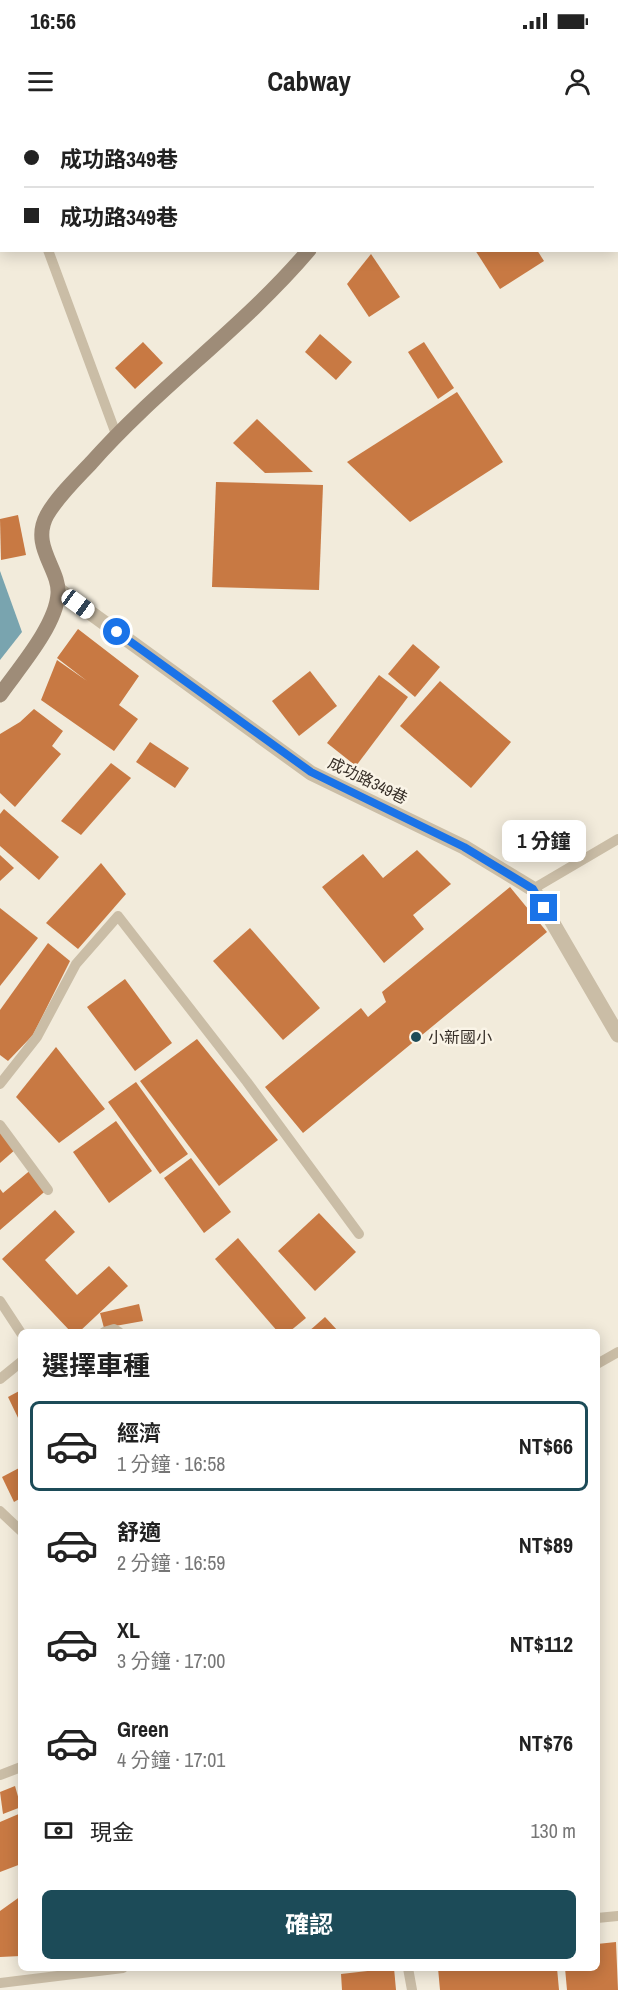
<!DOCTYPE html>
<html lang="zh-TW">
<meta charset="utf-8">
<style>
:root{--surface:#fff;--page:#f6f6f6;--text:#222;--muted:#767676;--line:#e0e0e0;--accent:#1c4b58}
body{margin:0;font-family:"Archivo Narrow","Noto Sans TC",sans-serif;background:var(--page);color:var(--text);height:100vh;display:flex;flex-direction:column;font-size:22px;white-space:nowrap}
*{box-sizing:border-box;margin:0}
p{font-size:20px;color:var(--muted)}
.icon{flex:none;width:33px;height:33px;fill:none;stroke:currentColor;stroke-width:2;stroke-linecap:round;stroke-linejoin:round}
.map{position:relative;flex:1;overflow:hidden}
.details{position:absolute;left:18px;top:1209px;width:582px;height:642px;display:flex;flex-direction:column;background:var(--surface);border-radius:9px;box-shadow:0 3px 15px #0003}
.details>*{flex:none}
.guide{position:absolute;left:0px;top:0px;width:618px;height:132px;box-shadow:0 3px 15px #0003;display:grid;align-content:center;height:132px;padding:0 24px;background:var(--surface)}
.end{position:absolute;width:27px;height:27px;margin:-14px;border:8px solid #1a73e8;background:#fff;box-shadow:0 0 0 3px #fff}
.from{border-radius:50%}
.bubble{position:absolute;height:42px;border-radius:9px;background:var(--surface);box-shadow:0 3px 15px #0003;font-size:20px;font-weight:700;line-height:42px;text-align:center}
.car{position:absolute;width:18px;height:36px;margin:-18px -9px;border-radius:8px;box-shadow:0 0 4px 2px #0007;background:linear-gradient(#fff 24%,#345 0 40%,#fff 0 76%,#345 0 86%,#fff 0)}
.guide b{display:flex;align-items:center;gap:21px;height:57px;font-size:22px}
.guide b+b{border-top:2px solid var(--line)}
.guide i{width:15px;height:15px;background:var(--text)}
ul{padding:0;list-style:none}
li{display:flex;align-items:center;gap:18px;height:90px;margin:0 12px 9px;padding:0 12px;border:3px solid transparent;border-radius:9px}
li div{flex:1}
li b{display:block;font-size:22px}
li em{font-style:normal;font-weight:700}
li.current{border-color:var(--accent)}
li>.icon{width:54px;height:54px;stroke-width:1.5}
h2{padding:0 24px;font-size:27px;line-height:72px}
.pay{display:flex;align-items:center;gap:15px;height:66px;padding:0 24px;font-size:22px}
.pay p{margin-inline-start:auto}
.primary-button{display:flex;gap:12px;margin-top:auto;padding:12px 24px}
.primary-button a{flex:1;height:69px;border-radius:9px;background:var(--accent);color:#fff;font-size:24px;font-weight:700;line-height:69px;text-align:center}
.status{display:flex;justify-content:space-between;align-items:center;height:42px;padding:0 30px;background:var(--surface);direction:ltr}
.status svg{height:16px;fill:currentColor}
header{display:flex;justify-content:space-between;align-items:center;height:78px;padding:0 24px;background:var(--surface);font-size:27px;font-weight:700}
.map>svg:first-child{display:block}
.water{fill:#79a4af}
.building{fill:#c87943}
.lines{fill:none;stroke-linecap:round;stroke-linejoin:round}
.lane{stroke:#cabda6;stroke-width:10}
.street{stroke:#cabda6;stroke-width:15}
.secondary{stroke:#9e8c78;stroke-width:15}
.route{stroke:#1a73e8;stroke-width:8}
.poi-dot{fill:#1c4b58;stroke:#faf4e7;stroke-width:2}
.labels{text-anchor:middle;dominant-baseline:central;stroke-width:5;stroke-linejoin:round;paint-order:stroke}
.street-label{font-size:16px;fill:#362e27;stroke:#faf4e7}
.poi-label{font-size:16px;fill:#362e27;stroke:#faf4e7;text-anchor:start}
</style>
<div class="status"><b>16:56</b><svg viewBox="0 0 49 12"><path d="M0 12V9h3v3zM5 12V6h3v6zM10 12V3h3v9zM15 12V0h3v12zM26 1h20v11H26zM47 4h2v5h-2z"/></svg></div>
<header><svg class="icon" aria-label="menu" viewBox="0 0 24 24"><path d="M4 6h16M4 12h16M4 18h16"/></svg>Cabway<svg class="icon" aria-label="person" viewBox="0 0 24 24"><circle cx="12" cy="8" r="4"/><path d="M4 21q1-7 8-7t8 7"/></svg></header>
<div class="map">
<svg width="618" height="1870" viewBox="0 0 618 1870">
<rect width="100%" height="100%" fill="#f2ebdb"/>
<polygon class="water" points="0,451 22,512 0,540"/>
<g class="building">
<polygon points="475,130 537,130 544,141 500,169"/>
<polygon points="371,134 400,177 369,197 347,164"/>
<polygon points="320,214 352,242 336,260 305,232"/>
<polygon points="143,222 163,243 135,269 115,248"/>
<polygon points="424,222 454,268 438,279 408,232"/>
<polygon points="457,272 503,342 410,402 347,342"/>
<polygon points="257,299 313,352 265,353 233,323"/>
<polygon points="216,362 323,365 319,470 212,467"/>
<polygon points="18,395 26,435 1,440 0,399"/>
<polygon points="78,509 139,556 119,585 138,599 114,631 41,580 57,540 87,561 57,538"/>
<polygon points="413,524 440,547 415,577 388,554"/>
<polygon points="310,551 337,586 299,616 272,581"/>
<polygon points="379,555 408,577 356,646 327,623"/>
<polygon points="440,561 511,622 471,668 400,606"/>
<polygon points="34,589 63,611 52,626 61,634 15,687 0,673 0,614 20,602"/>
<polygon points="150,622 189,648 175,668 136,642"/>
<polygon points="111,643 131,658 81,715 61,701"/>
<polygon points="4,689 59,737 39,760 0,726 0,694"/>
<polygon points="417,730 451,764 413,795 424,809 384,843 322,767 363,734 383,758"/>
<polygon points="0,735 14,748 0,761"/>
<polygon points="101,743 126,774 78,829 46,803"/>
<polygon points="510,767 547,812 303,1013 265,967 361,888 368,897 386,882 382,872"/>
<polygon points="0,788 38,818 0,866"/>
<polygon points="250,808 320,888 283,920 213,841"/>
<polygon points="48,823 70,841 33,915 8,941 0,935 0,890"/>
<polygon points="125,859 172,923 135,951 87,887"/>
<polygon points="197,919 278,1020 219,1066 140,961"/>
<polygon points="56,927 105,989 59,1023 16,977"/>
<polygon points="136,962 188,1034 160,1054 108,982"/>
<polygon points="116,1001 152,1051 109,1083 73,1032"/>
<polygon points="0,1011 16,1029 0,1043"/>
<polygon points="191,1038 231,1092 204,1113 164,1058"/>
<polygon points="33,1048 50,1067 0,1110 0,1069 3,1073"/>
<polygon points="55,1090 75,1112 45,1140 77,1175 109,1146 128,1166 79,1212 71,1212 2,1139"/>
<polygon points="319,1093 356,1132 315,1171 278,1131"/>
<polygon points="238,1118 306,1198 289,1212 278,1212 215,1139"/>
<polygon points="139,1184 143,1201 104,1208 100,1193"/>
<polygon points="325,1197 339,1212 308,1212"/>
<polygon points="21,1270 21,1304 8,1277"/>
<polygon points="21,1347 21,1378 14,1382 2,1357"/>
<polygon points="15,1666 21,1687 3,1694 0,1672"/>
<polygon points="21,1693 21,1744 0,1752 0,1702"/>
<polygon points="21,1776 21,1836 0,1837 0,1791"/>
<polygon points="616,1822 618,1870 567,1870 565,1848 597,1848 597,1824"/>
<polygon points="394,1848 396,1870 342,1870 341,1854"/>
<polygon points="438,1848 557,1848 559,1870 440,1870"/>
</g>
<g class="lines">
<g class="lane">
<polyline points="0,55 2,55"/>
<polyline points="48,130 116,314"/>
<polyline points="533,769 618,719"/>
<polyline points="0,964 37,917 76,844 118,796 247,962 359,1114"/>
<polyline points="0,1005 48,1070"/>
<polyline points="0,1181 21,1213"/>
<polyline points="104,1212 114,1209 119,1212"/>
<polyline points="597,1244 618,1232"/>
<polyline points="0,1259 21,1242"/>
<polyline points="0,1391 21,1411"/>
<polyline points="0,1655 21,1647"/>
<polyline points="597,1798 618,1796"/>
<polyline points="408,1848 412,1870"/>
<polyline points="0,1863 123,1848"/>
</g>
<polyline class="street" points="59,470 311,653 464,727 533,769 618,915"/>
<g class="secondary">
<polyline points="370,2 371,0"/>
<path d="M0,575C18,549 56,506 58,474C60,449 30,426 47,395C58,376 76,359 91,343C158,267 243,208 309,130"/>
</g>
</g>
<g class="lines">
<polyline class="route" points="117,512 311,652 464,727 533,769 544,788"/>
</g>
<circle class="poi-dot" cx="416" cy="917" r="6"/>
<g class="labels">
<g class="street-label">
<text transform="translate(368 660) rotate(26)">成功路349巷</text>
</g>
<g class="poi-label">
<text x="428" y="917">小新國小</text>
</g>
</g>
</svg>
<i class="end from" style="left:117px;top:512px"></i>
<i class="end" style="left:544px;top:788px"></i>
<div class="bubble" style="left:502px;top:700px;width:84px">1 分鐘</div>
<i class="car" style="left:78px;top:484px;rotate:126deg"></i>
<div class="guide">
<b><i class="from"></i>成功路349巷</b>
<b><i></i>成功路349巷</b>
</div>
<section class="details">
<h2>選擇車種</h2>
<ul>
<li class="current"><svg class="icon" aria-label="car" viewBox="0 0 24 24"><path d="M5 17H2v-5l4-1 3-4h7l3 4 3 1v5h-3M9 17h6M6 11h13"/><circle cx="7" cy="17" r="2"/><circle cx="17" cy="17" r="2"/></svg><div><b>經濟</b><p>1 分鐘 · 16:58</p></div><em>NT$66</em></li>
<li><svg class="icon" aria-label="car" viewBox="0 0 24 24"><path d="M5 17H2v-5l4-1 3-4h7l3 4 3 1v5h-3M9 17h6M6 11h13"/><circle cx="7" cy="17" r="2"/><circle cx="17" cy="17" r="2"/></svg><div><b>舒適</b><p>2 分鐘 · 16:59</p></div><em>NT$89</em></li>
<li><svg class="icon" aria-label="car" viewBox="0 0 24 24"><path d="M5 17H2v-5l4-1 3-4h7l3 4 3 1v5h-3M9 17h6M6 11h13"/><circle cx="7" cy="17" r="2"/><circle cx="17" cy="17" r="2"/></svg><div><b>XL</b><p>3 分鐘 · 17:00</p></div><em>NT$112</em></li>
<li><svg class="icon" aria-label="car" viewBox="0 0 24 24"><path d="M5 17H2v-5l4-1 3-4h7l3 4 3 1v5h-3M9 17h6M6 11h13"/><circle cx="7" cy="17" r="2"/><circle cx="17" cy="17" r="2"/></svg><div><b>Green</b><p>4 分鐘 · 17:01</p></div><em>NT$76</em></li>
</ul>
<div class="pay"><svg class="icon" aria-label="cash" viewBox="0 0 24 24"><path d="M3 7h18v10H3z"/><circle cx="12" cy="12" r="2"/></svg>現金<p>130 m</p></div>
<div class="primary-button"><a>確認</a></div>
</section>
</div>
